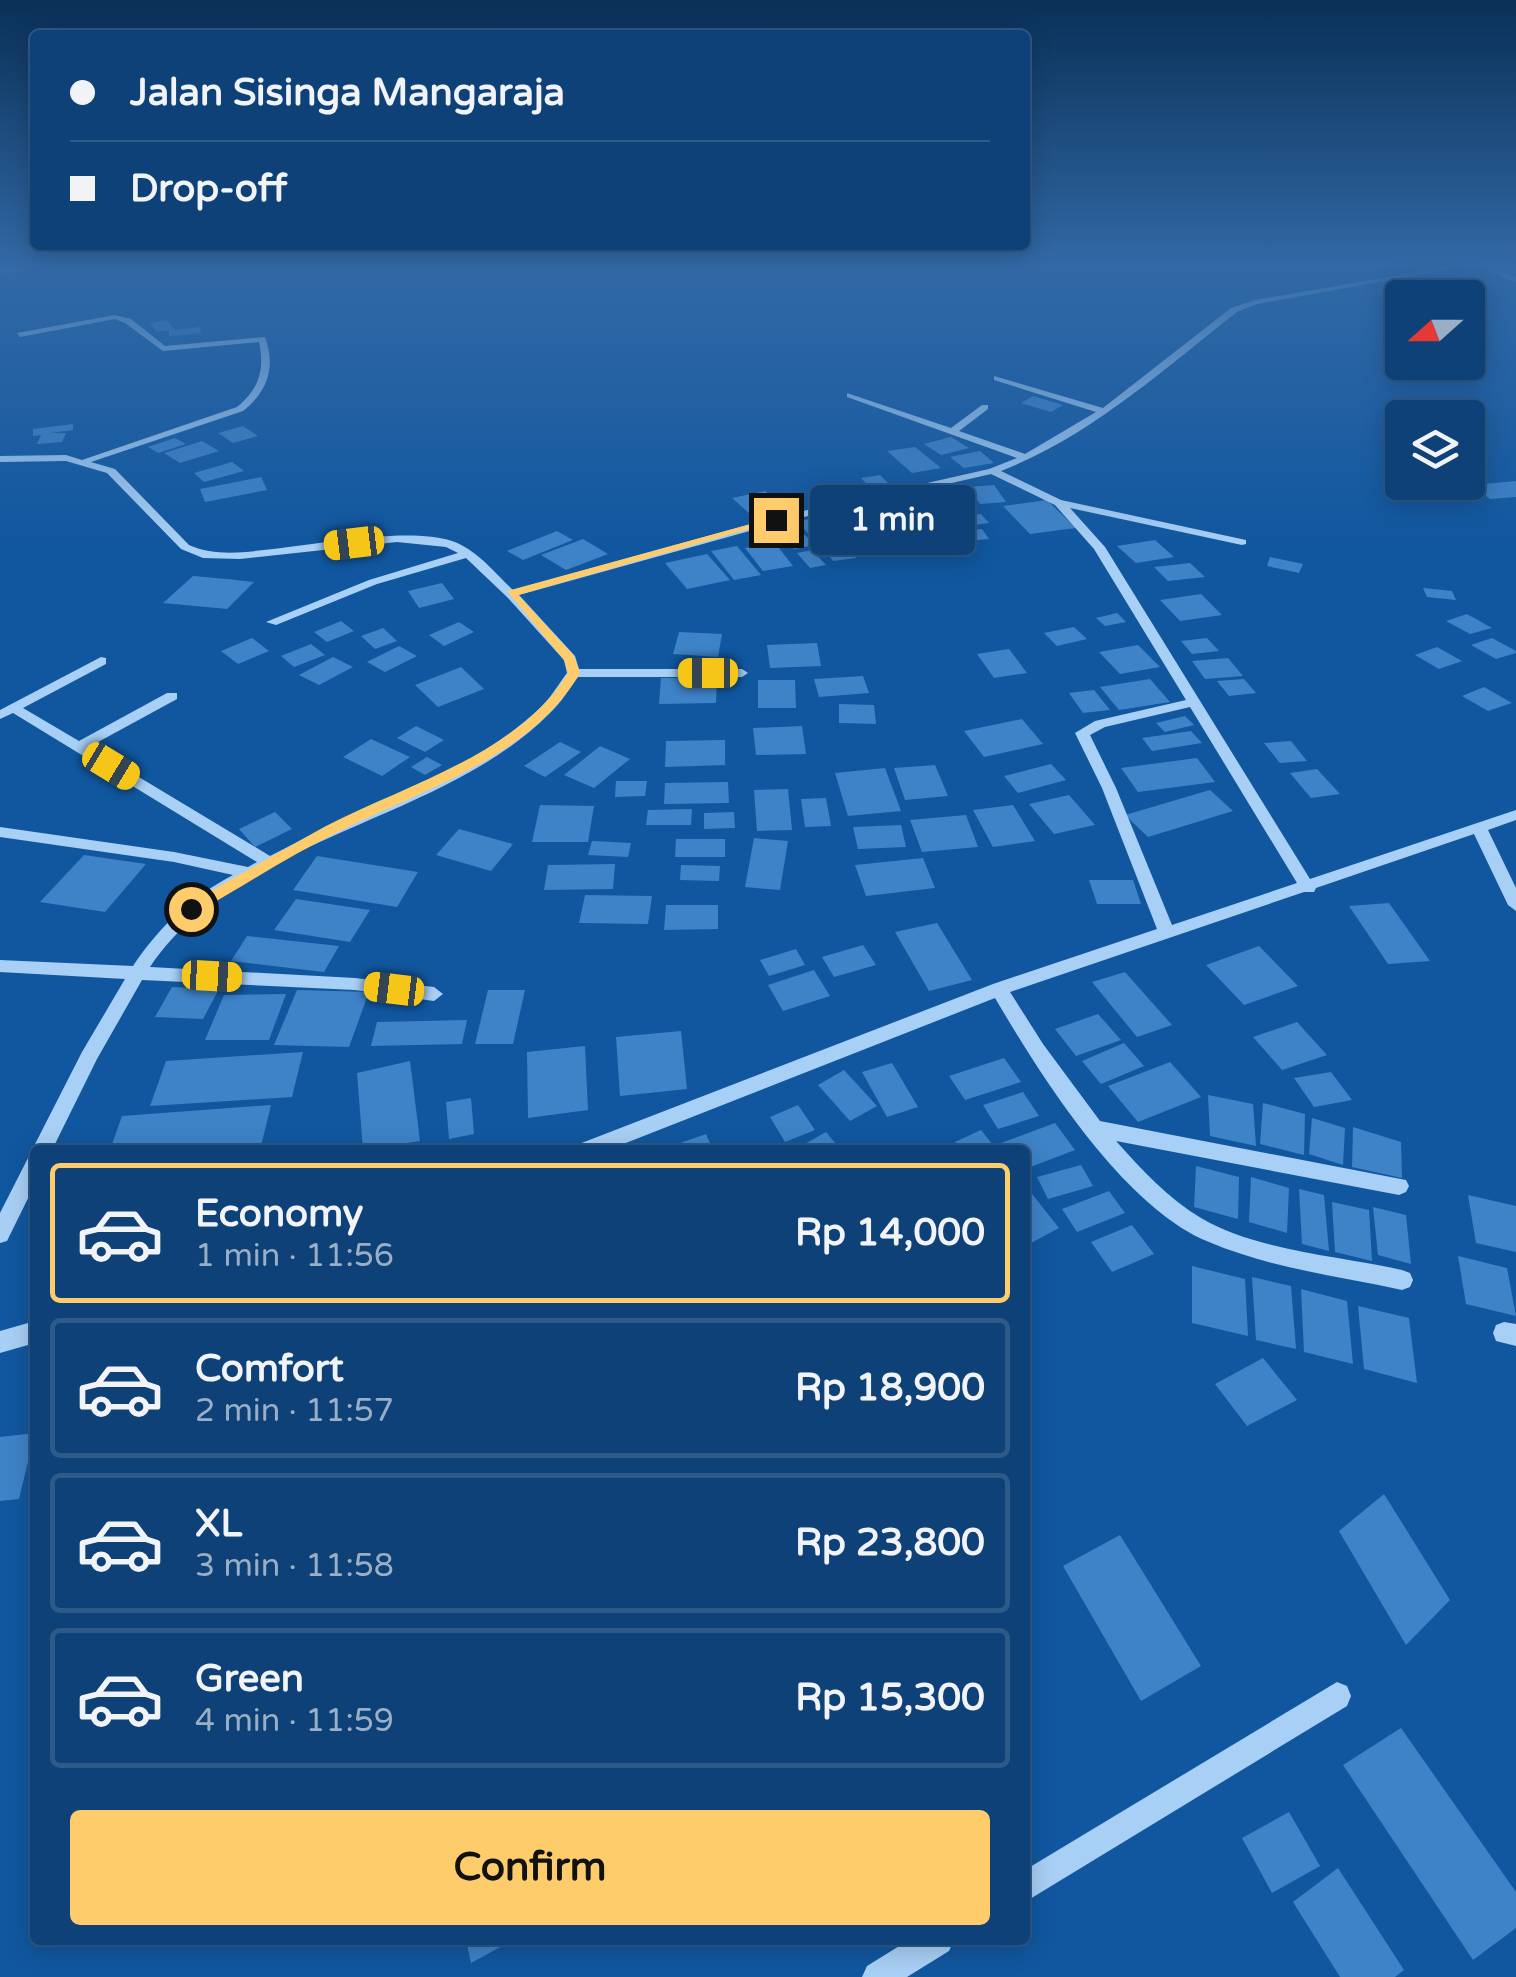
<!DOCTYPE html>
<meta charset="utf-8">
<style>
:root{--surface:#0d4177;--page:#16487c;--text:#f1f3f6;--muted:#9aafc6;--line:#2d5a89;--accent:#ffcc6c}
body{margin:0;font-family:"Varela Round",sans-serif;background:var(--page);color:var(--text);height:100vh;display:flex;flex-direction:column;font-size:38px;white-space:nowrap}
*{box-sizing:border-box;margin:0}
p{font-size:32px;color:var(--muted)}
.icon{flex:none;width:55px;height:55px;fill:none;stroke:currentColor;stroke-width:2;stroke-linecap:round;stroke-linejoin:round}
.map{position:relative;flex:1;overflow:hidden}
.panel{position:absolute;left:30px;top:1145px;width:1000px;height:800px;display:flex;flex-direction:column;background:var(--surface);border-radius:10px;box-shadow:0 5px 25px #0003,0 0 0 2px var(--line)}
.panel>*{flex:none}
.top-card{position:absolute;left:30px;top:30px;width:1000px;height:220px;border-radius:10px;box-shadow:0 5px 25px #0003,0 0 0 2px var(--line);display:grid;align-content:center;height:220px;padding:0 40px;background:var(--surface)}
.needle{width:65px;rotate:249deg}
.buttons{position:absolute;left:1385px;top:280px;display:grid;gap:20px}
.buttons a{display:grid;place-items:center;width:100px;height:100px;border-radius:10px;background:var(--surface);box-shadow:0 5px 25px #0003,0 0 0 2px var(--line);font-size:50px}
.end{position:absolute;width:45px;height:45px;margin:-22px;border:12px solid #ffcc6c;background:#111;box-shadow:0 0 0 5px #111}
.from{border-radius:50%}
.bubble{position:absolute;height:70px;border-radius:10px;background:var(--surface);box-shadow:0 5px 25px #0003,0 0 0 2px var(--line);font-size:32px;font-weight:700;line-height:70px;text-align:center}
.car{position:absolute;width:30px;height:60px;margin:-30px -15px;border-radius:12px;box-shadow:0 0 8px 2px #0007;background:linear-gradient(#f5c518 24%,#345 0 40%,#f5c518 0 76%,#345 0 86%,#f5c518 0)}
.top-card b{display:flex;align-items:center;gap:35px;height:95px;font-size:38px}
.top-card b+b{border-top:2px solid var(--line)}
.top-card i{width:25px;height:25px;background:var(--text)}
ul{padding:18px 0 0;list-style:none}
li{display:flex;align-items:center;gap:30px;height:140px;margin:0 20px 15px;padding:0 20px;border:5px solid var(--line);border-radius:10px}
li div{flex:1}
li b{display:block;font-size:38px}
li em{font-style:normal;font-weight:700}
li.active{border-color:var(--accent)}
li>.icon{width:90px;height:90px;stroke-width:1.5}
.primary-button{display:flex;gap:20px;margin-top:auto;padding:20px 40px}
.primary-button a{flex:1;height:115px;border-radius:10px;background:var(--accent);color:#111;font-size:40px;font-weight:700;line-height:115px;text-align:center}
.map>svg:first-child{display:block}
.building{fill:#3e83c7}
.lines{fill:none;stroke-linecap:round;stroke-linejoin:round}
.minor{fill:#a8cff5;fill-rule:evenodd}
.route{fill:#ffcc6c}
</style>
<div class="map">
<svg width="1516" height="1977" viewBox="0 0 1516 1977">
<rect width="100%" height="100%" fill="#11579f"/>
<g class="building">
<polygon points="167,320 175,330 200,327 201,333 169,336 169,330 157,332 150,323"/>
<polygon points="1033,396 1063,405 1051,412 1021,403"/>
<polygon points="73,424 73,430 50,433 66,433 62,442 37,444 41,435 33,436 33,429"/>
<polygon points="243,426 258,436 233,443 218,433"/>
<polygon points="951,437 969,448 941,455 924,444"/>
<polygon points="175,438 186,444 158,453 148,447"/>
<polygon points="202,441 219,451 180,463 164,453"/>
<polygon points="915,447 941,468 912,473 887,451"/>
<polygon points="980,451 994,463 964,468 950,457"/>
<polygon points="232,462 244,471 204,482 194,473"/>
<polygon points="880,475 893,488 874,492 861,478"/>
<polygon points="261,477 267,490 205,502 200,489"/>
<polygon points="1516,481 1516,497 1490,499 1473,485"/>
<polygon points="994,485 1006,502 980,504 968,487"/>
<polygon points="959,489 972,506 952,508 940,491"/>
<polygon points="765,491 784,506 750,514 732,498"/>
<polygon points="902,497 915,510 896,513 883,500"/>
<polygon points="1047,500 1076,528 1030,534 1003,506"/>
<polygon points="981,514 989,523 959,527 951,517"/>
<polygon points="816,518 834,536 814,540 797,521"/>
<polygon points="916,524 921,531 893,533 888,526"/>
<polygon points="795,525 815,545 794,549 775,528"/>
<polygon points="982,529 989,539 965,541 958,531"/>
<polygon points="557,531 573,540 523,560 507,551"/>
<polygon points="925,533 937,550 905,554 893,537"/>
<polygon points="583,539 608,554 566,570 541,555"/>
<polygon points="842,540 856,558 833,561 819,543"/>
<polygon points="1155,540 1174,557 1136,563 1117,546"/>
<polygon points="775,543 793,566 763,571 745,548"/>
<polygon points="737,546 761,575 734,580 711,551"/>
<polygon points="812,550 826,565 810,568 797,553"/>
<polygon points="707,554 730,580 687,589 665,563"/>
<polygon points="1270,557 1303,564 1299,573 1267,566"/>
<polygon points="1190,563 1205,577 1168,581 1154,567"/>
<polygon points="193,576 227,579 254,582 227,609 163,603"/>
<polygon points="442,583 454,599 419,608 408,591"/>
<polygon points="1423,588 1452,591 1456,600 1427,597"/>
<polygon points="1201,594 1222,615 1180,621 1160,600"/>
<polygon points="1117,613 1126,622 1105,626 1096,618"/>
<polygon points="1467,614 1492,628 1470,634 1446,621"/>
<polygon points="341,621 354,631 327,642 314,632"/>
<polygon points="459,622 474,632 444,646 429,635"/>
<polygon points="1074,627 1087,639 1057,646 1044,633"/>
<polygon points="383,628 397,641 375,649 361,636"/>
<polygon points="679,632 722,634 718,657 673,654"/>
<polygon points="252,638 269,651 238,664 221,651"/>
<polygon points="1207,638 1219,651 1192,654 1181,641"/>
<polygon points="1492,638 1516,651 1516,653 1496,659 1471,645"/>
<polygon points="817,643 821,666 770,668 767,645"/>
<polygon points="311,644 325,655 294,667 281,656"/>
<polygon points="1138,645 1160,667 1120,674 1099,652"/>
<polygon points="399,646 417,656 385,672 367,662"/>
<polygon points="1437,647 1462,661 1439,669 1415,655"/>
<polygon points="1009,649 1027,673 994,678 977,654"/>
<polygon points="333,657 353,667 319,685 299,675"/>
<polygon points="1228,658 1243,676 1205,679 1192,661"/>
<polygon points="461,667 484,689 438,707 415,685"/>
<polygon points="863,676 869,693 819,697 814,679"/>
<polygon points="661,678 717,678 716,703 659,704"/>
<polygon points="1150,679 1170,702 1119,710 1100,687"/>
<polygon points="1244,679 1256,693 1229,696 1217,681"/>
<polygon points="758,680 795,680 796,708 758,708"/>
<polygon points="1484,687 1512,703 1488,711 1462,696"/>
<polygon points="1094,690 1110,710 1083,713 1069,693"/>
<polygon points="839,704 874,705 876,724 839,723"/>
<polygon points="1185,716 1194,725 1165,732 1156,723"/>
<polygon points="1022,719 1043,744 984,757 964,731"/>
<polygon points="416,726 444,740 425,752 397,738"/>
<polygon points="802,726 806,754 756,755 753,728"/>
<polygon points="1191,731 1202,743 1152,751 1142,738"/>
<polygon points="371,739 410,757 382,776 343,757"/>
<polygon points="725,740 725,765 665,767 666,741"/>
<polygon points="1291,741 1307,761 1280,763 1264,743"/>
<polygon points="560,742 581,752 545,777 524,766"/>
<polygon points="600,746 630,759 594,788 564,775"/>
<polygon points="427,757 442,765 425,775 411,767"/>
<polygon points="1197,758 1215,782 1138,792 1121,768"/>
<polygon points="1051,764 1066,780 1018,793 1004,776"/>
<polygon points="935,765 948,796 905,800 894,768"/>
<polygon points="885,768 901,811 848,816 835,773"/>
<polygon points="1317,769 1340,794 1311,798 1290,773"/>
<polygon points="616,781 647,781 645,796 615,797"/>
<polygon points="728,782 729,803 664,804 665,783"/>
<polygon points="788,789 792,830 757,831 754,790"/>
<polygon points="1210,790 1233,811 1148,837 1125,815"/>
<polygon points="1069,795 1095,825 1054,834 1029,804"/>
<polygon points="826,798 831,826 805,827 801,799"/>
<polygon points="540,805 594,806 588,842 532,842"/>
<polygon points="1013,805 1035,841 993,847 973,810"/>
<polygon points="692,809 691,825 646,825 648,810"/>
<polygon points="275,812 292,829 255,847 239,829"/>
<polygon points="734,812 735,828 704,829 704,813"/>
<polygon points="966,815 978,847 922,852 910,820"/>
<polygon points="901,825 906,847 858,849 853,827"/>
<polygon points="459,829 513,844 491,871 436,855"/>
<polygon points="754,838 788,841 780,890 745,887"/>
<polygon points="676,839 725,839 725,857 675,857"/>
<polygon points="592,841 631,843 628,857 588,855"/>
<polygon points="84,855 146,864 105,912 40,902"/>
<polygon points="317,856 418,872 397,907 293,890"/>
<polygon points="923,858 935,888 866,896 855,865"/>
<polygon points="615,864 613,889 544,890 548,865"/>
<polygon points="681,865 720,866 719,881 680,880"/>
<polygon points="1089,880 1133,880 1141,904 1097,904"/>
<polygon points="585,895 652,896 648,924 579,923"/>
<polygon points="296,899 370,910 350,942 274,930"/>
<polygon points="1389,903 1430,961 1388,964 1349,906"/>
<polygon points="666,905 718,905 718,929 664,930"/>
<polygon points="937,923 972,980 929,991 895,932"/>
<polygon points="247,936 339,946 324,972 231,961"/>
<polygon points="863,945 876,965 834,977 822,957"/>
<polygon points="1259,946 1298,986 1244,1005 1206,965"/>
<polygon points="796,949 805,965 769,976 760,960"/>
<polygon points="814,970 830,996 783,1011 768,985"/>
<polygon points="1125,972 1172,1025 1137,1037 1092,982"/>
<polygon points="172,987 219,989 203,1019 155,1017"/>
<polygon points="297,990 369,992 349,1047 274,1045"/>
<polygon points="488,990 525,990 513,1044 475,1044"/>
<polygon points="286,994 269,1040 205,1040 224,995"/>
<polygon points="1098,1014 1121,1040 1076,1056 1055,1029"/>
<polygon points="467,1020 462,1044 371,1046 377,1022"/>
<polygon points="1297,1022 1327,1055 1282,1070 1253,1037"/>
<polygon points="681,1031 687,1089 620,1096 616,1037"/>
<polygon points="1124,1043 1144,1066 1101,1084 1082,1061"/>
<polygon points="585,1046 588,1110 528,1118 527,1052"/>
<polygon points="303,1052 292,1097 150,1106 166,1061"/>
<polygon points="1004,1058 1021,1082 965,1100 949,1076"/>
<polygon points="410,1061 420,1141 363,1150 357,1073"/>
<polygon points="1170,1062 1201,1097 1138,1122 1108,1086"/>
<polygon points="892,1063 918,1107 887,1117 862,1072"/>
<polygon points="844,1070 877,1106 850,1121 818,1085"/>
<polygon points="1331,1072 1352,1100 1314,1107 1294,1078"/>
<polygon points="1023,1092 1039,1116 998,1129 983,1105"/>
<polygon points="1208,1095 1253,1104 1256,1146 1210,1136"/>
<polygon points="471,1098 474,1134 449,1139 446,1102"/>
<polygon points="1263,1103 1305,1114 1304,1155 1260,1144"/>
<polygon points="271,1105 260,1150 110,1150 122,1116"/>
<polygon points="798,1105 815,1130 785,1142 770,1117"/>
<polygon points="1312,1118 1345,1128 1343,1165 1309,1154"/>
<polygon points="1055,1123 1075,1150 1025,1169 1025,1150 1005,1150 1001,1143"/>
<polygon points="1353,1127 1401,1142 1402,1178 1352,1167"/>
<polygon points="981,1130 997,1150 961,1150 955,1142"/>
<polygon points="826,1132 841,1150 794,1150"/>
<polygon points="706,1134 713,1150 663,1150 663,1149"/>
<polygon points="1081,1165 1093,1186 1048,1199 1037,1177"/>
<polygon points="1196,1166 1239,1177 1238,1219 1194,1207"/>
<polygon points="1251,1177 1289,1188 1287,1233 1249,1222"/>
<polygon points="1025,1185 1059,1228 1031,1243 1025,1234"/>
<polygon points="1299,1189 1324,1195 1329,1251 1302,1244"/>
<polygon points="1109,1191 1125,1213 1077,1232 1062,1209"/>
<polygon points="1468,1195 1516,1206 1516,1252 1476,1243"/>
<polygon points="1332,1202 1369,1210 1372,1261 1335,1252"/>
<polygon points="1373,1207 1406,1215 1411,1264 1378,1255"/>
<polygon points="1132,1225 1154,1254 1112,1272 1091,1242"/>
<polygon points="1458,1256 1507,1268 1516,1316 1466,1304"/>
<polygon points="1192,1266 1245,1279 1248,1336 1192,1323"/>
<polygon points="1252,1277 1291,1286 1296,1349 1256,1340"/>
<polygon points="1301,1289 1347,1301 1353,1364 1304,1352"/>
<polygon points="1358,1306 1409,1318 1417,1383 1364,1369"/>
<polygon points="1263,1358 1297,1400 1247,1426 1215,1384"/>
<polygon points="35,1433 19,1499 0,1501 0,1437"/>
<polygon points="1384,1494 1450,1600 1406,1645 1339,1531"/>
<polygon points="1120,1535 1201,1666 1141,1701 1063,1566"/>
<polygon points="1401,1728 1516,1892 1516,1928 1473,1960 1343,1765"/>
<polygon points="1289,1812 1320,1866 1272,1893 1242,1838"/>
<polygon points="1338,1868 1404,1970 1395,1977 1340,1977 1293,1902"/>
<polygon points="466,1940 513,1940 471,1963"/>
</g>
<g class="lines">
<g class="minor">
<polygon points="22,267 42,267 0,274 0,270"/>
<path d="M1445,267H1461L1257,304L1237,312C1163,370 1089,437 1001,471L1061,500L1246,540V544L1242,545L1070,508L1105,547L1310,879L1516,810V820L1488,830L1516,888V911L1508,905L1474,834L1316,888L1314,892H1304L1010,992L1043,1044L1100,1121L1406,1180L1409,1186L1406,1192L1399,1195L1116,1141C1141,1169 1169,1199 1201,1218C1257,1251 1340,1256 1402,1270L1410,1273L1413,1280L1410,1287L1402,1290C1338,1276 1270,1268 1209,1242C1123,1207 1041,1076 995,998L608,1150H576L579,1144L993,984L1157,929L1102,788L1075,733L1095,721L1186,700L1094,549L1055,505L991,474L917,491L952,534V538H944L908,493L778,523L519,595L575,656L579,669H742L748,673L742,677H578C569,689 561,703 550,713C440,824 238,835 150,967L355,978L434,987L443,994L434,1001L355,990L142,980L97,1059L52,1150H35V1184L7,1241L0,1243V1213L28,1158L35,1156L32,1150L82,1052L125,979L0,972V960L133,966C159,927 191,897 233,875L174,862L0,837V827L174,852L248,867L257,862L13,713L0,719V710L101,657L106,658V664L23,708L79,741L167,693H177V699L89,747L270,856C359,809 463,779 539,709C550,699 558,685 567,673L564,660L507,597L466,558L377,584L276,625L266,622L369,580L458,553L446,547L397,542L240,559L203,558L181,549L107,473L66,461L0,462V456L66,455L82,460L237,407C259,389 265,370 259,342L163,351L125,323L115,319L20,337L17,333L115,315L131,319L165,346L265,337C276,367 268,391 243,411L91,462L115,469L189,545C216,557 245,552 273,549C321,544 408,527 452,541C476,549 495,573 513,590L772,518L989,469L1017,458L847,397V393L951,428L982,405H988V409L959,431L1025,454L1096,412L994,380V376L1103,408L1231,308L1255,300ZM1190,707L1297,883L1172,925L1116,788L1090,735L1105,727Z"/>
<polygon points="1478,267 1488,267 1516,277 1516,282"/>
<polygon points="35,1321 35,1343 0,1353 0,1331"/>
<polygon points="1504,1322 1516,1324 1516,1346 1496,1341 1493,1333 1496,1325"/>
<polygon points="1337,1682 1347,1686 1351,1696 1347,1706 1025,1902 1025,1870"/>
<polygon points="909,1940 954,1940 949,1951 907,1977 862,1977 867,1966"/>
</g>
</g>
<linearGradient id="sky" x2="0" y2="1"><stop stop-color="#093057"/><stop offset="0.49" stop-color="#3269a6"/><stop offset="1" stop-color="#3269a6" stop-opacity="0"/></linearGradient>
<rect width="1516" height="544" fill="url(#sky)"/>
<path class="route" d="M773,518L781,520L518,595L574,656L580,673C532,756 424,789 342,830C292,854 245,885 196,913H186V905C232,879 279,852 326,826C405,785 520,753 568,673L564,660L507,591Z"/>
</svg>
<div class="buttons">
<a><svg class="needle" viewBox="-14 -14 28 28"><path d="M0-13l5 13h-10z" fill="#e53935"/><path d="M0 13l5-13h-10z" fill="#9aafc6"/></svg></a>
<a><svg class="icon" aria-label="layers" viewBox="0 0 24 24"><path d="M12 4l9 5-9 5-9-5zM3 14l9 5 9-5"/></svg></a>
</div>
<i class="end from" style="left:191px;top:909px"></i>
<i class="end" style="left:776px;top:520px"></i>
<div class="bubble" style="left:810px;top:485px;width:165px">1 min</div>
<i class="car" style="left:354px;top:543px;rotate:263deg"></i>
<i class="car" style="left:708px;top:673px;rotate:270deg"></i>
<i class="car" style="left:111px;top:766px;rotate:121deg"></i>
<i class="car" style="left:212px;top:976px;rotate:93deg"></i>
<i class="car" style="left:394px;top:989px;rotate:277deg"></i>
<div class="top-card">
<b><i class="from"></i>Jalan Sisinga Mangaraja</b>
<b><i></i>Drop-off</b>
</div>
<section class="panel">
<ul>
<li class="active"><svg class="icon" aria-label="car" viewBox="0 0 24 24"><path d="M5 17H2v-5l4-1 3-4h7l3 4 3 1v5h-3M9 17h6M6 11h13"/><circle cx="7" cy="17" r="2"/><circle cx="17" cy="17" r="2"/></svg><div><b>Economy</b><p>1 min · 11:56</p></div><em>Rp 14,000</em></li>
<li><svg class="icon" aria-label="car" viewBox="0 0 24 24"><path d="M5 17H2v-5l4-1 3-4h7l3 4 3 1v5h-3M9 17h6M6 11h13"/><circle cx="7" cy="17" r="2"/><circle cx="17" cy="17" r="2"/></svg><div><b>Comfort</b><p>2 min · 11:57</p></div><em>Rp 18,900</em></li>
<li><svg class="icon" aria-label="car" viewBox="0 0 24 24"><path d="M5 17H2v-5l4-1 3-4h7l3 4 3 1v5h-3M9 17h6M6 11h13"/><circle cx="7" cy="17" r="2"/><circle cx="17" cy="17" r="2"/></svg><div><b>XL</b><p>3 min · 11:58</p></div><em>Rp 23,800</em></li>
<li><svg class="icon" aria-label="car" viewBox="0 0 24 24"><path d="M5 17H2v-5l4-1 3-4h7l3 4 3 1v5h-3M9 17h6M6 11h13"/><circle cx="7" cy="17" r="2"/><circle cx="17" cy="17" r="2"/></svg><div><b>Green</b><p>4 min · 11:59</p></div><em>Rp 15,300</em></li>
</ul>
<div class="primary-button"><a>Confirm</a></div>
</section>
</div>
